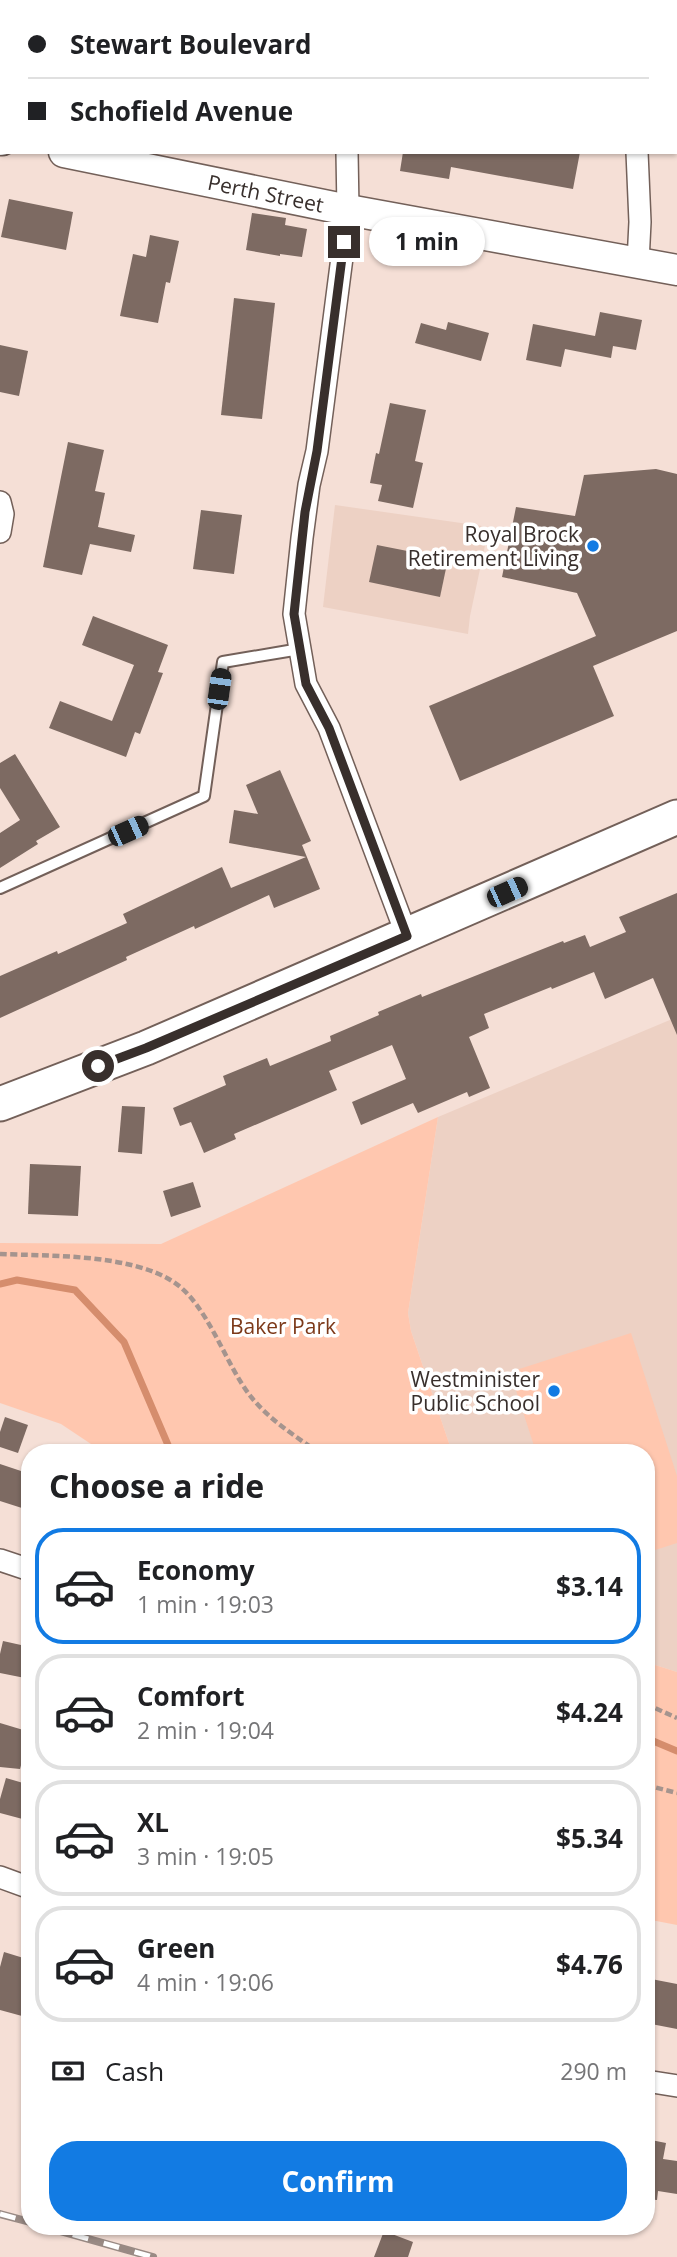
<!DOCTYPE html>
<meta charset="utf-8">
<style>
:root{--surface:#fff;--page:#f6f6f6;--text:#202124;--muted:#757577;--line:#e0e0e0;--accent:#127be3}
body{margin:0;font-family:"Open Sans",sans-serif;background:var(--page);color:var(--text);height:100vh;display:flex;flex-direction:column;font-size:26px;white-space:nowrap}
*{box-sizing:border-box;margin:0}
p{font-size:23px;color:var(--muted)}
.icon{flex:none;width:38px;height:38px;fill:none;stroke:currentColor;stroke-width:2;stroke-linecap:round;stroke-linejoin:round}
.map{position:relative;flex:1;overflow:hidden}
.side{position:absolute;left:21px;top:1444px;width:634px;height:791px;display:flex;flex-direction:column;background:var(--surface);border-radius:28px;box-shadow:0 2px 5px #0004}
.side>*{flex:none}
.banner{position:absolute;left:0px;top:0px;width:677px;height:154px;box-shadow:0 2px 5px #0004;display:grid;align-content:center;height:154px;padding:0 28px;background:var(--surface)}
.end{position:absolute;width:32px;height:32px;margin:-16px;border:9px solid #382f2c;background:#fff;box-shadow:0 0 0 4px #fff}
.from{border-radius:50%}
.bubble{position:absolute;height:49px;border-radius:24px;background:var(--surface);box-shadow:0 2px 5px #0004;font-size:23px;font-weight:700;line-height:49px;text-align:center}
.car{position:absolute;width:21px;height:42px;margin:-21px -10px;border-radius:9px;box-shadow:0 0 5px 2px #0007;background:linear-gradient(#222 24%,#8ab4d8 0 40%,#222 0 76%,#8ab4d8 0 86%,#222 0)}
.banner b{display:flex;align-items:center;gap:24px;height:66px;font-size:26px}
.banner b+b{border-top:2px solid var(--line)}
.banner i{width:18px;height:18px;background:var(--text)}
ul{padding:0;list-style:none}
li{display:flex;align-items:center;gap:21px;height:116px;margin:0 14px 10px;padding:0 14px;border:4px solid var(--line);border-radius:28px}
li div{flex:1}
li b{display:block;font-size:26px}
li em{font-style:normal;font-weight:700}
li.active{border-color:var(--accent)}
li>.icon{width:63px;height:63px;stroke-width:1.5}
h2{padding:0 28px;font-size:32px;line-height:84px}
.pay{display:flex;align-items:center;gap:18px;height:77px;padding:0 28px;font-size:26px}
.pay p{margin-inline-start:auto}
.primary-button{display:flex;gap:14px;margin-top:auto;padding:14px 28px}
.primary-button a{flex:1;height:80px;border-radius:28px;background:var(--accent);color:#fff;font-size:28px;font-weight:700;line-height:80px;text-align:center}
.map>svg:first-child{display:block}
.built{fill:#edd1c4}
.green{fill:#ffc7af}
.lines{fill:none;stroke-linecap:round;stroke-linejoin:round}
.stream{stroke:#d58d6d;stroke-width:7}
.building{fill:#7d6a62}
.lane-casing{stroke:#736059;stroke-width:14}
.street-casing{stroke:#736059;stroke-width:24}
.secondary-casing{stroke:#736059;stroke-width:33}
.primary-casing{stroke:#736059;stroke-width:37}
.path{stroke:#a5948e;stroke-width:4.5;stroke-dasharray:7 3.5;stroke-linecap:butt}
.lane{stroke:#fff;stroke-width:10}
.street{stroke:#fff;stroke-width:21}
.secondary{stroke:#fff;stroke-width:30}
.primary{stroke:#fff;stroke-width:33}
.rail-casing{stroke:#998a84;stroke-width:8}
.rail{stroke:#fff;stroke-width:5;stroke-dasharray:16;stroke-linecap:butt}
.route{stroke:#382f2c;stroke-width:9}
.poi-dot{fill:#127be3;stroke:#fff;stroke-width:2.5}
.labels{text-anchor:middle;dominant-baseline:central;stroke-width:7;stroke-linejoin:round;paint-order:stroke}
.street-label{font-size:21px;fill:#382f2c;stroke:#fff}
.poi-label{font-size:21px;fill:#382f2c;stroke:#fff;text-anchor:end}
.park-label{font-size:21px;fill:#7c3919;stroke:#fff}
</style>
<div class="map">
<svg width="677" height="2257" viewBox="0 0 677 2257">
<rect width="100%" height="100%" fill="#f5dfd6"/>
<g class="built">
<polygon points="335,505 489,527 470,616 468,634 323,607"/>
<polygon points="677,1017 677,1672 646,1662 646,1452 452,1452 411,1331 408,1313 438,1117"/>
</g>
<g class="green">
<polygon points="438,1117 408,1313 411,1331 452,1452 103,1452 61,1424 0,1403 0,1243 161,1244"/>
<polygon points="631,1333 677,1476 677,1543 646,1553 646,1452 536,1452 510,1372"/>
<polygon points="646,1662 677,1672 677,1925 646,1919"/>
</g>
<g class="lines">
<g class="stream">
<polyline points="0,1284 17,1280 75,1290 124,1342 171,1452"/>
<polyline points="646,1738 677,1751"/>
</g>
</g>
<g class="building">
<polygon points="403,152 580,152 573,189 451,167 449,179 400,171"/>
<polygon points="9,199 73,212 66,250 1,237"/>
<polygon points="252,213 286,218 285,225 307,229 302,257 280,254 280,256 246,250"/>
<polygon points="150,235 179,241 170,283 166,282 158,323 120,316 133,254 146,257"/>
<polygon points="234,298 275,303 262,419 221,415"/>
<polygon points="600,312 642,320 636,350 613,346 611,358 565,349 561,367 526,360 533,324 595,336"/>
<polygon points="448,322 489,333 481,361 415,343 421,323 446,330"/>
<polygon points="0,345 28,351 19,396 0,392"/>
<polygon points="390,403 426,410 415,461 423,463 413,508 378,501 382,485 370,483 376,453 379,454"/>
<polygon points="68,442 104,450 95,491 105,493 98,527 135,535 131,552 90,544 82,575 43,567"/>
<polygon points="656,469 677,474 677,631 593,666 614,716 460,781 429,706 596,636 577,593 502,577 516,507 575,516 584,475"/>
<polygon points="201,510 242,515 234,574 193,569"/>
<polygon points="377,545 448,559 440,597 369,582"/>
<polygon points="93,616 168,645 158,672 163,673 140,734 135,732 126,757 49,728 60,701 112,721 134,665 82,645"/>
<polygon points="15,754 60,827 36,841 38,844 0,868 0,833 20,820 0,788 0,763"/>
<polygon points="280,770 311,841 302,845 320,889 274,908 269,895 195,929 194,926 126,957 127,960 0,1018 0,976 57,951 58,954 127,923 123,914 222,867 231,888 306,857 229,843 234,810 258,814 246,785"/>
<polygon points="677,893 677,1035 653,978 605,999 594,972 552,989 551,987 484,1014 489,1028 469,1037 490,1088 469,1097 467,1092 418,1113 413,1103 361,1125 352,1102 406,1079 392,1045 329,1071 337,1090 234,1134 236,1139 204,1153 191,1122 180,1126 173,1108 226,1085 223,1076 267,1058 270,1066 331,1041 330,1036 379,1015 378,1012 421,994 422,997 563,941 564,943 585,935 590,947 626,932 619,917"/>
<polygon points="122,1106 145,1107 142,1154 118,1152"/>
<polygon points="30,1164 81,1166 78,1216 28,1214"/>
<polygon points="193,1182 201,1207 171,1217 163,1191"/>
<polygon points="5,1417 28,1425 18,1453 0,1447 0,1432"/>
<polygon points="0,1464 30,1474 30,1496 25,1509 0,1501"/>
<polygon points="3,1641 30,1647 30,1679 0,1673 0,1654"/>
<polygon points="0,1723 30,1732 20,1769 0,1767"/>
<polygon points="6,1778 30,1785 30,1821 0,1813 0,1799"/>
<polygon points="4,1952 30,1960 30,1987 22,2016 0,2010 0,1967"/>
<polygon points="646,1978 677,1984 677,2029 646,2023"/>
<polygon points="646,2139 666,2143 663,2159 677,2161 677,2194 658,2191 657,2200 646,2199"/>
<polygon points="384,2231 413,2242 408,2257 374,2257"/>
</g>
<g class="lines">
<g class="lane-casing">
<g id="lane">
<polyline points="0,0 8,2"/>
<polyline points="0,888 204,796 223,662 300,649"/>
</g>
</g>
<g class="street-casing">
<g id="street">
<polyline points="108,0 108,2"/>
<polyline points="347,0 347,2"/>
<polyline points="632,0 632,2"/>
<polyline points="347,152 348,210 344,242 317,451 309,485 302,538 294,614 306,684 329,728 407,936"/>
<polyline points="637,152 640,222 638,262"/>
<polyline points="0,502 3,514 0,532"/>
<polyline points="0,1560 30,1570"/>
<polyline points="0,1877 30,1888"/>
<polyline points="646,2081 677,2086"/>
</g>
</g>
<g class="secondary-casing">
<g id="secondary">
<polyline points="0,140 2,140"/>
<path id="s1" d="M64,152L348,210L677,270"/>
</g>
</g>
<g class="primary-casing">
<polyline id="primary" points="0,1104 146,1048 677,817"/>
</g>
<g class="path">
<path d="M0,1254C50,1256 129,1254 172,1281C208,1303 225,1365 252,1398C270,1420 295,1436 318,1452"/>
<polyline points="646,1704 677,1718"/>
<polyline points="646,1785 677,1793"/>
</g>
<use href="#lane" class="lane"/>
<use href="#street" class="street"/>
<use href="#secondary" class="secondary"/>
<use href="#primary" class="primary"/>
<g class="rail-casing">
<g id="rail">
<polyline points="0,2214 30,2222"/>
<polyline points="42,2226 153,2257"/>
</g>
</g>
<use href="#rail" class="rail"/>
</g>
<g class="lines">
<polyline class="route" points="98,1066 146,1048 407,936 329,728 306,684 294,614 305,512 317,451 344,242"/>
</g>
<g class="poi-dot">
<circle cx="593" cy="546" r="7"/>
<circle cx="554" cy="1391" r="7"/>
</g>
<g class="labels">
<g class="street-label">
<text stroke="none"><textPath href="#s1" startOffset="206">Perth Street</textPath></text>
</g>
<g class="poi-label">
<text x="579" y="534">Royal Brock<tspan x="579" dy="24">Retirement Living</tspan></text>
<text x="540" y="1379">Westminister<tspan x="540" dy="24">Public School</tspan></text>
</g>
<g class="park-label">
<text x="283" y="1326">Baker Park</text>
</g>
</g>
</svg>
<i class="end from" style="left:98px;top:1066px"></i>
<i class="end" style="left:344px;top:242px"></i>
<div class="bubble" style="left:369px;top:217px;width:116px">1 min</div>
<i class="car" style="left:219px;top:689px;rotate:8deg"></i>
<i class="car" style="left:128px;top:831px;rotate:66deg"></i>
<i class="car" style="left:507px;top:892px;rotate:66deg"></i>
<div class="banner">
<b><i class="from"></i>Stewart Boulevard</b>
<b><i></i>Schofield Avenue</b>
</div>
<section class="side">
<h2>Choose a ride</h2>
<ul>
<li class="active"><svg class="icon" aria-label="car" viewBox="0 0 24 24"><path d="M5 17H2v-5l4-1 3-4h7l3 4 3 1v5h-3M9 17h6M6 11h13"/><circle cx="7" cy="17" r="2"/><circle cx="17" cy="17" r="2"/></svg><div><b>Economy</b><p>1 min · 19:03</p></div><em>$3.14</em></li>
<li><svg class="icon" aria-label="car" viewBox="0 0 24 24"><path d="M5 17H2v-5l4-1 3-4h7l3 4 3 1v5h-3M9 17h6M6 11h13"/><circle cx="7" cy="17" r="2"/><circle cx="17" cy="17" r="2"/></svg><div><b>Comfort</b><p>2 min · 19:04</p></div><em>$4.24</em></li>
<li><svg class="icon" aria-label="car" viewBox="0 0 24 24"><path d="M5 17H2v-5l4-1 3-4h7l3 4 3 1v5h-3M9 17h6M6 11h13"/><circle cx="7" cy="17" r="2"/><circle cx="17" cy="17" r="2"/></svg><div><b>XL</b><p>3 min · 19:05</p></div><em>$5.34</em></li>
<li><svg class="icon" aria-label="car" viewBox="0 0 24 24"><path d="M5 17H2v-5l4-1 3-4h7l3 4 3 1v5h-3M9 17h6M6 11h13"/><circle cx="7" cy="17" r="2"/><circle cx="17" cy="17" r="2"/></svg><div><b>Green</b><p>4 min · 19:06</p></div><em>$4.76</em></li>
</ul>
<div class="pay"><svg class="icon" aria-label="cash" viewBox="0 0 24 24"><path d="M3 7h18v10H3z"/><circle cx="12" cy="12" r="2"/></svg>Cash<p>290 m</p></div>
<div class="primary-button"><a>Confirm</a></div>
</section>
</div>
